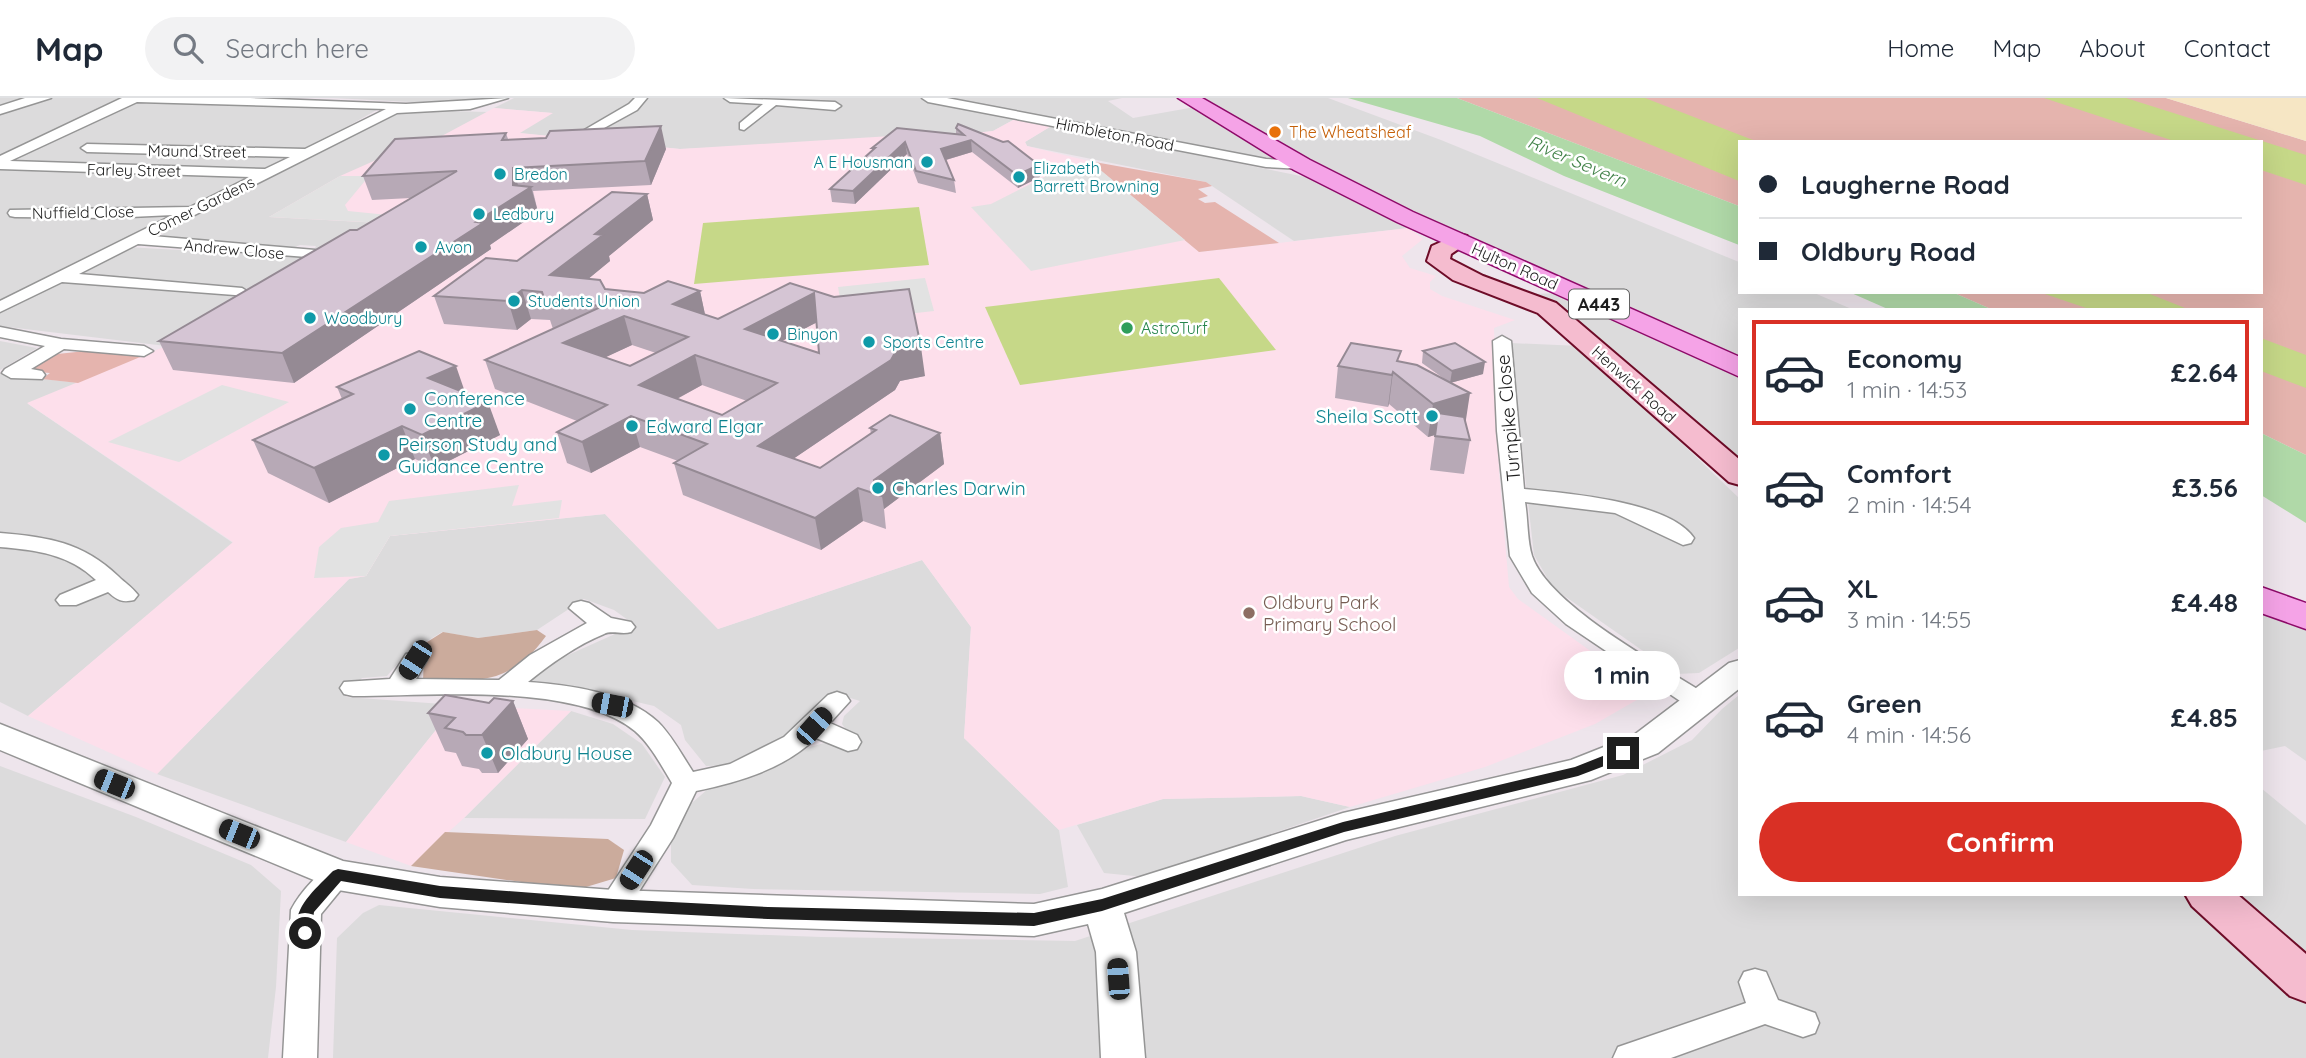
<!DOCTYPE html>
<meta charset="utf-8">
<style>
:root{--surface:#fff;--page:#f2f2f3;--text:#1f2937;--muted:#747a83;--line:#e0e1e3;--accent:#d93025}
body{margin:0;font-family:Quicksand,sans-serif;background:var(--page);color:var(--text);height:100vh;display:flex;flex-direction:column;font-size:26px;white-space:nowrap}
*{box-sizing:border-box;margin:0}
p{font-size:23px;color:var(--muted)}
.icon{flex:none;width:38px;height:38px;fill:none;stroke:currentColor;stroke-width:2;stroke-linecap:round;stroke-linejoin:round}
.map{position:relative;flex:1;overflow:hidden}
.side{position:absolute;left:1738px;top:210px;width:525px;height:588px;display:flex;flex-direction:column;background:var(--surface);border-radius:0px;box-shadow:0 7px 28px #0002}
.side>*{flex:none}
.hud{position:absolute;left:1738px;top:42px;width:525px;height:154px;border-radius:0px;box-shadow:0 7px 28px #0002;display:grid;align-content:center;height:154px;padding:0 21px;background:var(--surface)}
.end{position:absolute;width:32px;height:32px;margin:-16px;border:9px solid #1e1e1e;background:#fff;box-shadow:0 0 0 4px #fff}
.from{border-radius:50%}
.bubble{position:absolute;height:49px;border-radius:24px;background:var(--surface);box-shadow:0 7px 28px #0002;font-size:23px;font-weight:800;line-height:49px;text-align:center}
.car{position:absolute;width:21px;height:42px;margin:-21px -10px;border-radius:9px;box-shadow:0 0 5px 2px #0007;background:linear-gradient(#222 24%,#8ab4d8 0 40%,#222 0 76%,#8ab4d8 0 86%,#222 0)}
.hud b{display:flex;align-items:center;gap:24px;height:66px;font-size:26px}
.hud b+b{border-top:2px solid var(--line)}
.hud i{width:18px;height:18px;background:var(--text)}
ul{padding:12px 0 0;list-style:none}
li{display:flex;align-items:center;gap:21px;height:105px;margin:0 14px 10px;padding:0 7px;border:4px solid transparent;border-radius:0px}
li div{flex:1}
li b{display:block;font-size:26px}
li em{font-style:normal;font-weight:800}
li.on{border-color:var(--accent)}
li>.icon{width:63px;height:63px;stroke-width:1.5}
.action{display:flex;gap:14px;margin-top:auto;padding:14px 21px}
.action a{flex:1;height:80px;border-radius:42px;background:var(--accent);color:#fff;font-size:28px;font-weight:800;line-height:80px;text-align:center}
header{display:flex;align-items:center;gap:42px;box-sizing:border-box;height:98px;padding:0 35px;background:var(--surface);border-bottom:2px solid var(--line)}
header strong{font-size:33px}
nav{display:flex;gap:38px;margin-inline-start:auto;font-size:24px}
.search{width:490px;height:63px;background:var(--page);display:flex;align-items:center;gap:18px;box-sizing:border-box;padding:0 24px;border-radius:38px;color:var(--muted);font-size:26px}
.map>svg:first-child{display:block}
.residential{fill:#dcdbdc}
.education{fill:#fddfeb}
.grass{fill:#e5b4ae}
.forest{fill:#cbab9c}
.park{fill:#f6e6c4}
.pitch{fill:#c6d888}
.parking{fill:#e2e2e2}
.water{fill:#b0d9a8}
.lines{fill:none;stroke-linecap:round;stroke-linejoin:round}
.minor-casing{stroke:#959595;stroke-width:3}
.tertiary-casing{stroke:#959595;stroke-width:3}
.secondary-casing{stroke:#6e0c28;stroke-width:4}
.primary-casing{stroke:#8e0a69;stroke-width:3}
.minor{fill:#fff;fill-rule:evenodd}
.tertiary{fill:#fff;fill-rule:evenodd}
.secondary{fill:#f5bccf;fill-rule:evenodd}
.primary{fill:#f5a3e7;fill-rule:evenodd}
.wall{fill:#b7a9b6;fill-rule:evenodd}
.shaded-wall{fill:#958a94}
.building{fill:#d5c5d4;stroke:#958a94;stroke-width:2;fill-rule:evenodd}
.route{fill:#1e1e1e}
.food-dot{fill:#e8710a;stroke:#fff;stroke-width:2.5}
.culture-dot{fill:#0f9aa8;stroke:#fff;stroke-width:2.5}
.leisure-dot{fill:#2e9e5b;stroke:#fff;stroke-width:2.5}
.education-dot{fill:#8d6e63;stroke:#fff;stroke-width:2.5}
.labels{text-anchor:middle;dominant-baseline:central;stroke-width:5;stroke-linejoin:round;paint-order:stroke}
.far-food-label{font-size:16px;fill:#c56008;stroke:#fff;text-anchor:start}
.far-street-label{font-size:16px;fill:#1e1e1e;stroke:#fff}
.far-culture-label{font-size:16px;fill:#0d838f;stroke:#fff;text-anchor:start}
.far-leisure-label{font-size:16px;fill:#27864d;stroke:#fff;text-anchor:start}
.far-water-label{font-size:18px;font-style:italic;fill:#418248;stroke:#fff}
.shield{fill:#fff;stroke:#626262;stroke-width:2}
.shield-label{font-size:18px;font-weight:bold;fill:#1e1e1e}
.culture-label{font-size:19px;fill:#0d838f;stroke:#fff;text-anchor:start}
.street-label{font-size:19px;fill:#1e1e1e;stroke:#fff}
.education-label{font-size:19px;fill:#785e54;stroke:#fff;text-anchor:start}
</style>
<header>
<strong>Map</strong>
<div class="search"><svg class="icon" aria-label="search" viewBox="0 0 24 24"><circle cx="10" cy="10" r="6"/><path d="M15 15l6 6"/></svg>Search here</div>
<nav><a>Home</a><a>Map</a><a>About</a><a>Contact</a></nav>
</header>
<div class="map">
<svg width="2306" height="960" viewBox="0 0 2306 960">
<rect width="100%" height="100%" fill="#eee5ec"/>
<g class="residential">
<polygon points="0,0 172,0 382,9 318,45 0,203"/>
<polygon points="333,0 489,0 449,6"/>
<polygon points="514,0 1122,0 1108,3 1133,20 1195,9 1282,61 1271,61 1026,15 993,33 922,41 680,51 518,35 551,15 494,10"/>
<polygon points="1196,0 1328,0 1441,42 1739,164 1740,194 1812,194 1854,212 1740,212 1739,264 1316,68"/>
<polygon points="408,12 488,14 383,125 328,154 314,152 316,148 300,147 290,151 161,139 166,130 397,14"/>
<polygon points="1053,27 1310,80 1409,130 1294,143 1206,84 1027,48 1025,44"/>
<polygon points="127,149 318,160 262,192 72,177"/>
<polygon points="62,182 214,195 248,200 166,248 0,228 0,214"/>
<polygon points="1563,195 1739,278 1739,371 1532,196"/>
<polygon points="0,243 37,250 0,272"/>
<polygon points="1510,245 1580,248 1739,400 1739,550 1699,575 1676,576 1553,490 1534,457"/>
<polygon points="0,276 78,285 28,306 233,445 28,618 0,604"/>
<polygon points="605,416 718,531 922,462 971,529 964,640 1059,732 1068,789 1040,796 753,791 692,787 671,764 671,743 686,710 708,691 755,676 810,649 828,644 848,653 861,641 849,636 842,626 844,618 860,603 834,595 778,646 738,667 706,668 685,642 681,627 654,608 594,594 525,584 557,562 635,527 614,512 584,501 537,532 478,540 442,534 406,556 387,578 362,580 346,599 456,607 346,744 157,676 349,481 366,478 390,438"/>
<polygon points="2261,514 2306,532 2306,663 2285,648 2261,653"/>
<polygon points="1739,597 1740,796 2184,796 2306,906 2306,960 333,960 337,840 363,815 379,807 632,832 821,839 1075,843 1395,738 1623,677 1692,642 1722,611"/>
<polygon points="571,613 613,626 642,646 665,679 645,721 464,720"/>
<polygon points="0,668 136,719 251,767 281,793 276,889 268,960 0,960"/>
<polygon points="2261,690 2306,727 2306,858 2233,796 2261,796"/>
<polygon points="1301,698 1350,709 1144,779 1104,775 1077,727 1163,701"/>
</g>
<g class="education">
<polygon points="494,10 553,15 520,35 680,51 891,38 922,41 993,33 1015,21 1053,27 1025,44 1027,48 1089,63 1199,154 1409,130 1423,141 1402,158 1410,170 1436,178 1430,184 1430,191 1442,198 1515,222 1494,230 1499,373 1509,489 1518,501 1649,595 1595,626 1485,669 1350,709 1301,698 1163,701 1059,732 964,640 971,529 922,462 718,531 605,416 390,438 366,478 349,481 157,676 28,618 233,444 27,305 166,248 381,125 269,119 340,78 428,39 438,40"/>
<polygon points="456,607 571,613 464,720 411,768 346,744"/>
</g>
<g class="grass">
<polygon points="1457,0 2166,0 2306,43 2306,357 2261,335 2261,212 1993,212 1952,194 2261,194 2261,44 1740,44 1739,108"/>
<polygon points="1089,63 1206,84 1212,88 1198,91 1208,98 1198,101 1205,105 1215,104 1279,145 1199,154"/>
<polygon points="95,252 145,257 78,285 42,281 50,275 25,273 48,257"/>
</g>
<g class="forest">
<path d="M537,532L546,538C510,588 478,583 423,583L424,559L416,551L443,534L478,540Z"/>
<polygon points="445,734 608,741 624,752 616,780 576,792 411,768"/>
</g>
<polygon class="park" points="2166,0 2306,0 2306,43"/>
<g class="pitch">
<polygon points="1537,0 1645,0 1758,44 1740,44 1739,83"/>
<polygon points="2044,0 2126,0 2306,57 2306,87 2261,72 2261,44 2177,44"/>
<polygon points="919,109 929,167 694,186 703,125"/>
<polygon points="1219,180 1276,252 1020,287 985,209"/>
<polygon points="2039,194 2145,194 2190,212 2092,212"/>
<polygon points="2261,240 2306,257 2306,290 2261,273"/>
</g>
<g class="parking">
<polygon points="1092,65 1185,142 1031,173 971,109 991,106 1058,72"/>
<polygon points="340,78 369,78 345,107 348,113 398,118 383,125 269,119"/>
<polygon points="925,180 934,213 844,223 838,189"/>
<polygon points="222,287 289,304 179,364 108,344"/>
<polygon points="519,387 512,408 562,402 559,420 390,438 366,478 314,480 319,449 341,430 378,424 389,403"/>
</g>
<g class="water">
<polygon points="1348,0 1457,0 1739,108 1739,147 1564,78 1480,38"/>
<polygon points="1849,194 1952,194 1993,212 1890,212"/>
<polygon points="2261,335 2306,357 2306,425 2261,397"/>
</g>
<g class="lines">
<g class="minor-casing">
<g id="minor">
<polygon points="25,0 51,0 0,16 0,8"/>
<path d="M122,0H250L406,6L508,0L470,11L397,15L153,138L315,152L323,157L320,160L138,146L79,176L242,190L250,195L248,198L62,184L0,214V203L173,117L109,120L15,119L10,118L8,115L10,112L190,109L250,79L0,71V58ZM137,4L386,11L305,51L87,46L81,50L87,54L290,59L265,71L10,63Z"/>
<polygon points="635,0 647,0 637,12 584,41 576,41 574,38 629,6"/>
<polygon points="724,0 835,4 841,8 835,12 776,7 744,32 740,31 740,25 763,6 730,4"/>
<polygon points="922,0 947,0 1266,61 1302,63 1309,67 1302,71 1266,69 928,4"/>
<polygon points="0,229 61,241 144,248 153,253 144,258 64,251 31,271 42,273 45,277 42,281 11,280 2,275 5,271 45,248 0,239"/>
<path d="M1502,238L1511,243L1524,391C1565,395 1669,403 1694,440L1691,445L1683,447L1615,415L1525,404C1528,421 1527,442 1532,458C1549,508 1662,568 1707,597L1711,603L1707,609L1698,612L1689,609L1566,526L1532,495L1510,458L1497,333L1493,243Z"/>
<path d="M0,435C48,439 82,444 118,478C124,484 132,489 138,497L134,502C122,505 117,502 108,494L76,507H60L56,502L60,497L96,482C69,456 36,452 0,449Z"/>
<path d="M581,503L589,505L611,520L631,524L635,529L631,534C622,537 612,532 604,536C577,547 550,566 528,584C569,587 626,594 658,624C672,638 682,657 693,674L730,666L784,639L828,597L837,594L846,597L850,603L830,625L857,637L861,644L857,651L848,653L816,640C784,671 739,684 696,693L673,740L624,817L613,820L602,817L598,808L651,727L672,685C661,667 651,647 635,633C575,584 428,598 353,598L344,596L340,590L344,584L390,581L406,556L415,554L424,556L427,562L416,581L499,582L530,557L587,525L569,510L573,505Z"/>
<path d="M338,765L348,769L353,777L321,816L317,960H283L291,812C300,795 320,771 338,765Z"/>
<polygon points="1755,871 1766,874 1778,902 1815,915 1819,925 1815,935 1803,939 1765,926 1671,960 1613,960 1618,949 1746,905 1739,884 1744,874"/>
</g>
</g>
<g class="tertiary-casing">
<polygon id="tertiary" points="1740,562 1740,590 1658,655 1591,682 1346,742 1124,815 1136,854 1145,960 1101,960 1096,854 1088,826 1034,838 613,824 440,809 338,792 0,652 0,626 343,763 440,779 613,792 1034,806 1102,791 1343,715 1571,662 1634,637 1729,565"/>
</g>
<g class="secondary-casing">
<g id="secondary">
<polygon points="1459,136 1467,138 1470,143 1451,156 1450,161 1483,178 1556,205 1740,362 1740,387 1729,384 1538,215 1453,182 1427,163 1432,148"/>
<polygon points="2185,796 2237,796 2306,856 2306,904 2290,898 2192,808"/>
</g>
</g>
<g class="primary-casing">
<g id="primary">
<polygon points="1178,0 1202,0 1310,62 1413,114 1740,259 1740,279 1397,124 1294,72"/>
<polygon points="2261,489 2306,505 2306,531 2261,515"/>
</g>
</g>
<use href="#minor" class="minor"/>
<use href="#tertiary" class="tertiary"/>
<use href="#secondary" class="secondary"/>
<use href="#primary" class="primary"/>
</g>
<g class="wall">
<polygon points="956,30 1039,67 1040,79 1018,90 972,54 946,62 954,82 956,95 918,85 907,56 855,106 832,104 830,91 872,53 872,50 956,36"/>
<polygon points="506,35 508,41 666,51 651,87 533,93 538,114 490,147 491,151 294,285 173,272 159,243 357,132 411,100 372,102 363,78"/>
<path d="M647,96L653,122L609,158L610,163L588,181L605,191L644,195L700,193L705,217L718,221L790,185L925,278L900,283L895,292L793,361L820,370L871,336L870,330L940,335L944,366L884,411L886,431L863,423L821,452L683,397L674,365L678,363L640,349L591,375L567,365L557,334L577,323L495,291L485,262L553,231L550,222L531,221L517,232L444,226L434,198L517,163ZM816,225L819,255L782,243L809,228ZM632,247L656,255L630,268L605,259ZM702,287L747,303L722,317L677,301Z"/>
<polygon points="1423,253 1483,276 1450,285 1422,265"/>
<polygon points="1399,263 1466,325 1470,342 1464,376 1430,372 1435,337 1428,339 1389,306 1388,309 1335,300 1338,268"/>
<polygon points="337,289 466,295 500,337 435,370 415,361 329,405 268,375 253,342 342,301"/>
<polygon points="513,603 528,641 498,675 482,675 479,671 462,668 456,655 445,653 428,615 489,605"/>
</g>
<g class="shaded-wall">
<polygon points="661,28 666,51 651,87 645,63"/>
<polygon points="971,42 972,54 942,63 941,51"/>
<polygon points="905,44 907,56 855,106 853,93"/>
<polygon points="1039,67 1040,79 1018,90 1017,77"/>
<polygon points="513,70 520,94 531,89 538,114 490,147 491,151 294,285 282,255 476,124"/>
<polygon points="647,96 653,122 609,158 610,163 559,205 550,177 595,136"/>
<polygon points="522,192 531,221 517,232 508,203"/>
<polygon points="700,193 706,221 673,206"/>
<polygon points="814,195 819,223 751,260 745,231"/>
<polygon points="624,218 632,247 572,275 563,245"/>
<polygon points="921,249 925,278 900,283 895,292 765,380 758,348 896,253"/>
<polygon points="695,257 702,287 647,317 639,287"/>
<polygon points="1485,264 1483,276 1450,285 1452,273"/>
<polygon points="456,268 467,300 428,280"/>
<polygon points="1393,274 1389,306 1388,309 1392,277"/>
<polygon points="1470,295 1465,328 1428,339 1433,306"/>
<polygon points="488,304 500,337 435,370 422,337"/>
<polygon points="631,318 640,349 591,375 582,344"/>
<polygon points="402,328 415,361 329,405 314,370"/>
<polygon points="940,335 944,366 884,411 882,398 874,382"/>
<polygon points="858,390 863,423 821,452 815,420"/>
<polygon points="513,603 528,641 498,675 482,637"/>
</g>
<g class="building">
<polygon points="958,26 1003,44 1008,43 1039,67 1017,77 971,42 941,51 954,82 916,73 905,44 853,93 830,91 875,50 872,50 897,30 964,37 956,30"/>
<polygon points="661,28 645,63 513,70 513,87 531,89 476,124 483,125 282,255 159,243 350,132 357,132 457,73 363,78 395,41 506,35 502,42 546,40 550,33"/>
<path d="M612,94L647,96L595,136L603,137L550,177L600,182L605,191L644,195L668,183L700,193L673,206L718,221L790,185L834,199L909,191L921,249L896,253L891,262L758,348L820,370L876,332L870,330L890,317L940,335L874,382L882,398L858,390L815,420L674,365L707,346L631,318L582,344L557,334L607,307L485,262L603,208L545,203L542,194L522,192L508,203L434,198L486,160L517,163ZM814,195L819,255L745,231ZM624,218L688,239L630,268L563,245ZM695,257L777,285L722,317L639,287Z"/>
<polygon points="1351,245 1401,253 1397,263 1417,267 1470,295 1433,306 1393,274 1392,277 1338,268"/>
<polygon points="1455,245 1485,264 1452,273 1423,253"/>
<polygon points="419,253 456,268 428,280 488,304 422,337 402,328 314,370 253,342 353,296 337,289"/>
<polygon points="1438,315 1464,319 1470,342 1435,338"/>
<polygon points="445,597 489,605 494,600 513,603 482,637 466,637 463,634 445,630 455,620 428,615"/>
</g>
<path class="route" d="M1623,650L1628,652V659L1578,678L1344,734L1102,813L1034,828L768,821L613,813L440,800L341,783L314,814L310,840H299C288,812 316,791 333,773L338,771L440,788L613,801L768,809L1034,815L1102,801L1343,724L1575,669Z"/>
<circle class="food-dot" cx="1275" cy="34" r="7"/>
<g class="culture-dot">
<circle cx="927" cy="64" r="7"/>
<circle cx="500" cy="76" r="7"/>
<circle cx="1019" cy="79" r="7"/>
<circle cx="479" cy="116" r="7"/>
<circle cx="421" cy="149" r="7"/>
<circle cx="514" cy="203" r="7"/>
<circle cx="310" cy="220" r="7"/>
<circle cx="773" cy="236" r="7"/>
<circle cx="869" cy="244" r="7"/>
<circle cx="410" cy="311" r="7"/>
<circle cx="1432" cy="318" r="7"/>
<circle cx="632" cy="328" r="7"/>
<circle cx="384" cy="357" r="7"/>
<circle cx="878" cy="390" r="7"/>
<circle cx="487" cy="655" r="7"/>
</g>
<circle class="leisure-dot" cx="1127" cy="230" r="7"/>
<circle class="education-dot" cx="1249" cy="515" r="7"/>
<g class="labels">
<g class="far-food-label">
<text x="1289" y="34">The Wheatsheaf</text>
</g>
<g class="far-street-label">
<text transform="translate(1115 36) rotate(11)">Himbleton Road</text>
<text transform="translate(197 53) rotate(1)">Maund Street</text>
<text transform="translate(134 72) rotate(1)">Farley Street</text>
<text transform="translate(201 108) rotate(-26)">Comer Gardens</text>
<text transform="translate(83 114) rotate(-1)">Nuffield Close</text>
<text transform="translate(234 151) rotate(5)">Andrew Close</text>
<text transform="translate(1515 168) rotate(24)">Hylton Road</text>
<text transform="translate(1634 286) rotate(42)">Henwick Road</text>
</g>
<g class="far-culture-label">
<text x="913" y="64" text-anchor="end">A E Housman</text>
<text x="1033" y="70">Elizabeth<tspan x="1033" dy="18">Barrett Browning</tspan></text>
<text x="514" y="76">Bredon</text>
<text x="493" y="116">Ledbury</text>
<text x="435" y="149">Avon</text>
<text x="528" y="203">Students Union</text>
<text x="324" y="220">Woodbury</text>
<text x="787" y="236">Binyon</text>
<text x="883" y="244">Sports Centre</text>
</g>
<g class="far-leisure-label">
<text x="1141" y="230">AstroTurf</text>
</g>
<g class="far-water-label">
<text transform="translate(1577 63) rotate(23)">River Severn</text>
</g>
<rect class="shield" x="1569" y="191.5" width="60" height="29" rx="5"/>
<g class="shield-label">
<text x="1599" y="206">A443</text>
</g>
<g class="culture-label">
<text x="424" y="300">Conference<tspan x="424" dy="22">Centre</tspan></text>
<text x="1418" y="318" text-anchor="end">Sheila Scott</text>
<text x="646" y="328">Edward Elgar</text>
<text x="398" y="346">Peirson Study and<tspan x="398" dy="22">Guidance Centre</tspan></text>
<text x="892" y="390">Charles Darwin</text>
<text x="501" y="655">Oldbury House</text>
</g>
<g class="street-label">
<text transform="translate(1508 320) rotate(-95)">Turnpike Close</text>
</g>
<g class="education-label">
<text x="1263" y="504">Oldbury Park<tspan x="1263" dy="22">Primary School</tspan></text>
</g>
</g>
</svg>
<i class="end from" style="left:305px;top:835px"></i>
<i class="end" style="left:1623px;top:655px"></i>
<div class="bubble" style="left:1564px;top:553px;width:116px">1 min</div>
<i class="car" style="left:415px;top:562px;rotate:213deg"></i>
<i class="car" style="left:612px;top:607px;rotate:281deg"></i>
<i class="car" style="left:814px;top:628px;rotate:42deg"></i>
<i class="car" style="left:114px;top:686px;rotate:292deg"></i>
<i class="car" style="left:239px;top:736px;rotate:292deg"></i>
<i class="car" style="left:636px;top:772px;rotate:213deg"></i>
<i class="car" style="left:1118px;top:881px;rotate:356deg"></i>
<div class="hud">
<b><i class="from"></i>Laugherne Road</b>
<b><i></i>Oldbury Road</b>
</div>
<section class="side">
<ul>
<li class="on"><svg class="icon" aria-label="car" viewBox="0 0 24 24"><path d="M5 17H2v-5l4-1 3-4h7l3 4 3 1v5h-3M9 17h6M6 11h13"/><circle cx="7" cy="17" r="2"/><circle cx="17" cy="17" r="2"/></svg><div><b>Economy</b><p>1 min · 14:53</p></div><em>£2.64</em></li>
<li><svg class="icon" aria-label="car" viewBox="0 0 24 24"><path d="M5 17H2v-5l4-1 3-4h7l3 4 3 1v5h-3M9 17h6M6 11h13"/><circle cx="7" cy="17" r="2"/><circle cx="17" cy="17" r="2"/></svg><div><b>Comfort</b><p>2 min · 14:54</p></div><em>£3.56</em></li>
<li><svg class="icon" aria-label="car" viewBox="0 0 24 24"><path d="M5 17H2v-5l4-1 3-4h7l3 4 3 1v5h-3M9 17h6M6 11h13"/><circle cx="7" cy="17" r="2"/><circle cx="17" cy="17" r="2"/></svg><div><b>XL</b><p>3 min · 14:55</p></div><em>£4.48</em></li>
<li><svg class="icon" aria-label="car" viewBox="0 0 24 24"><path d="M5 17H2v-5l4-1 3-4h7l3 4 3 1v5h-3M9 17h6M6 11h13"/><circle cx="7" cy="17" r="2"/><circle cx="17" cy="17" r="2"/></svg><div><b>Green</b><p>4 min · 14:56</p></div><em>£4.85</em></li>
</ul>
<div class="action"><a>Confirm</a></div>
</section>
</div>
